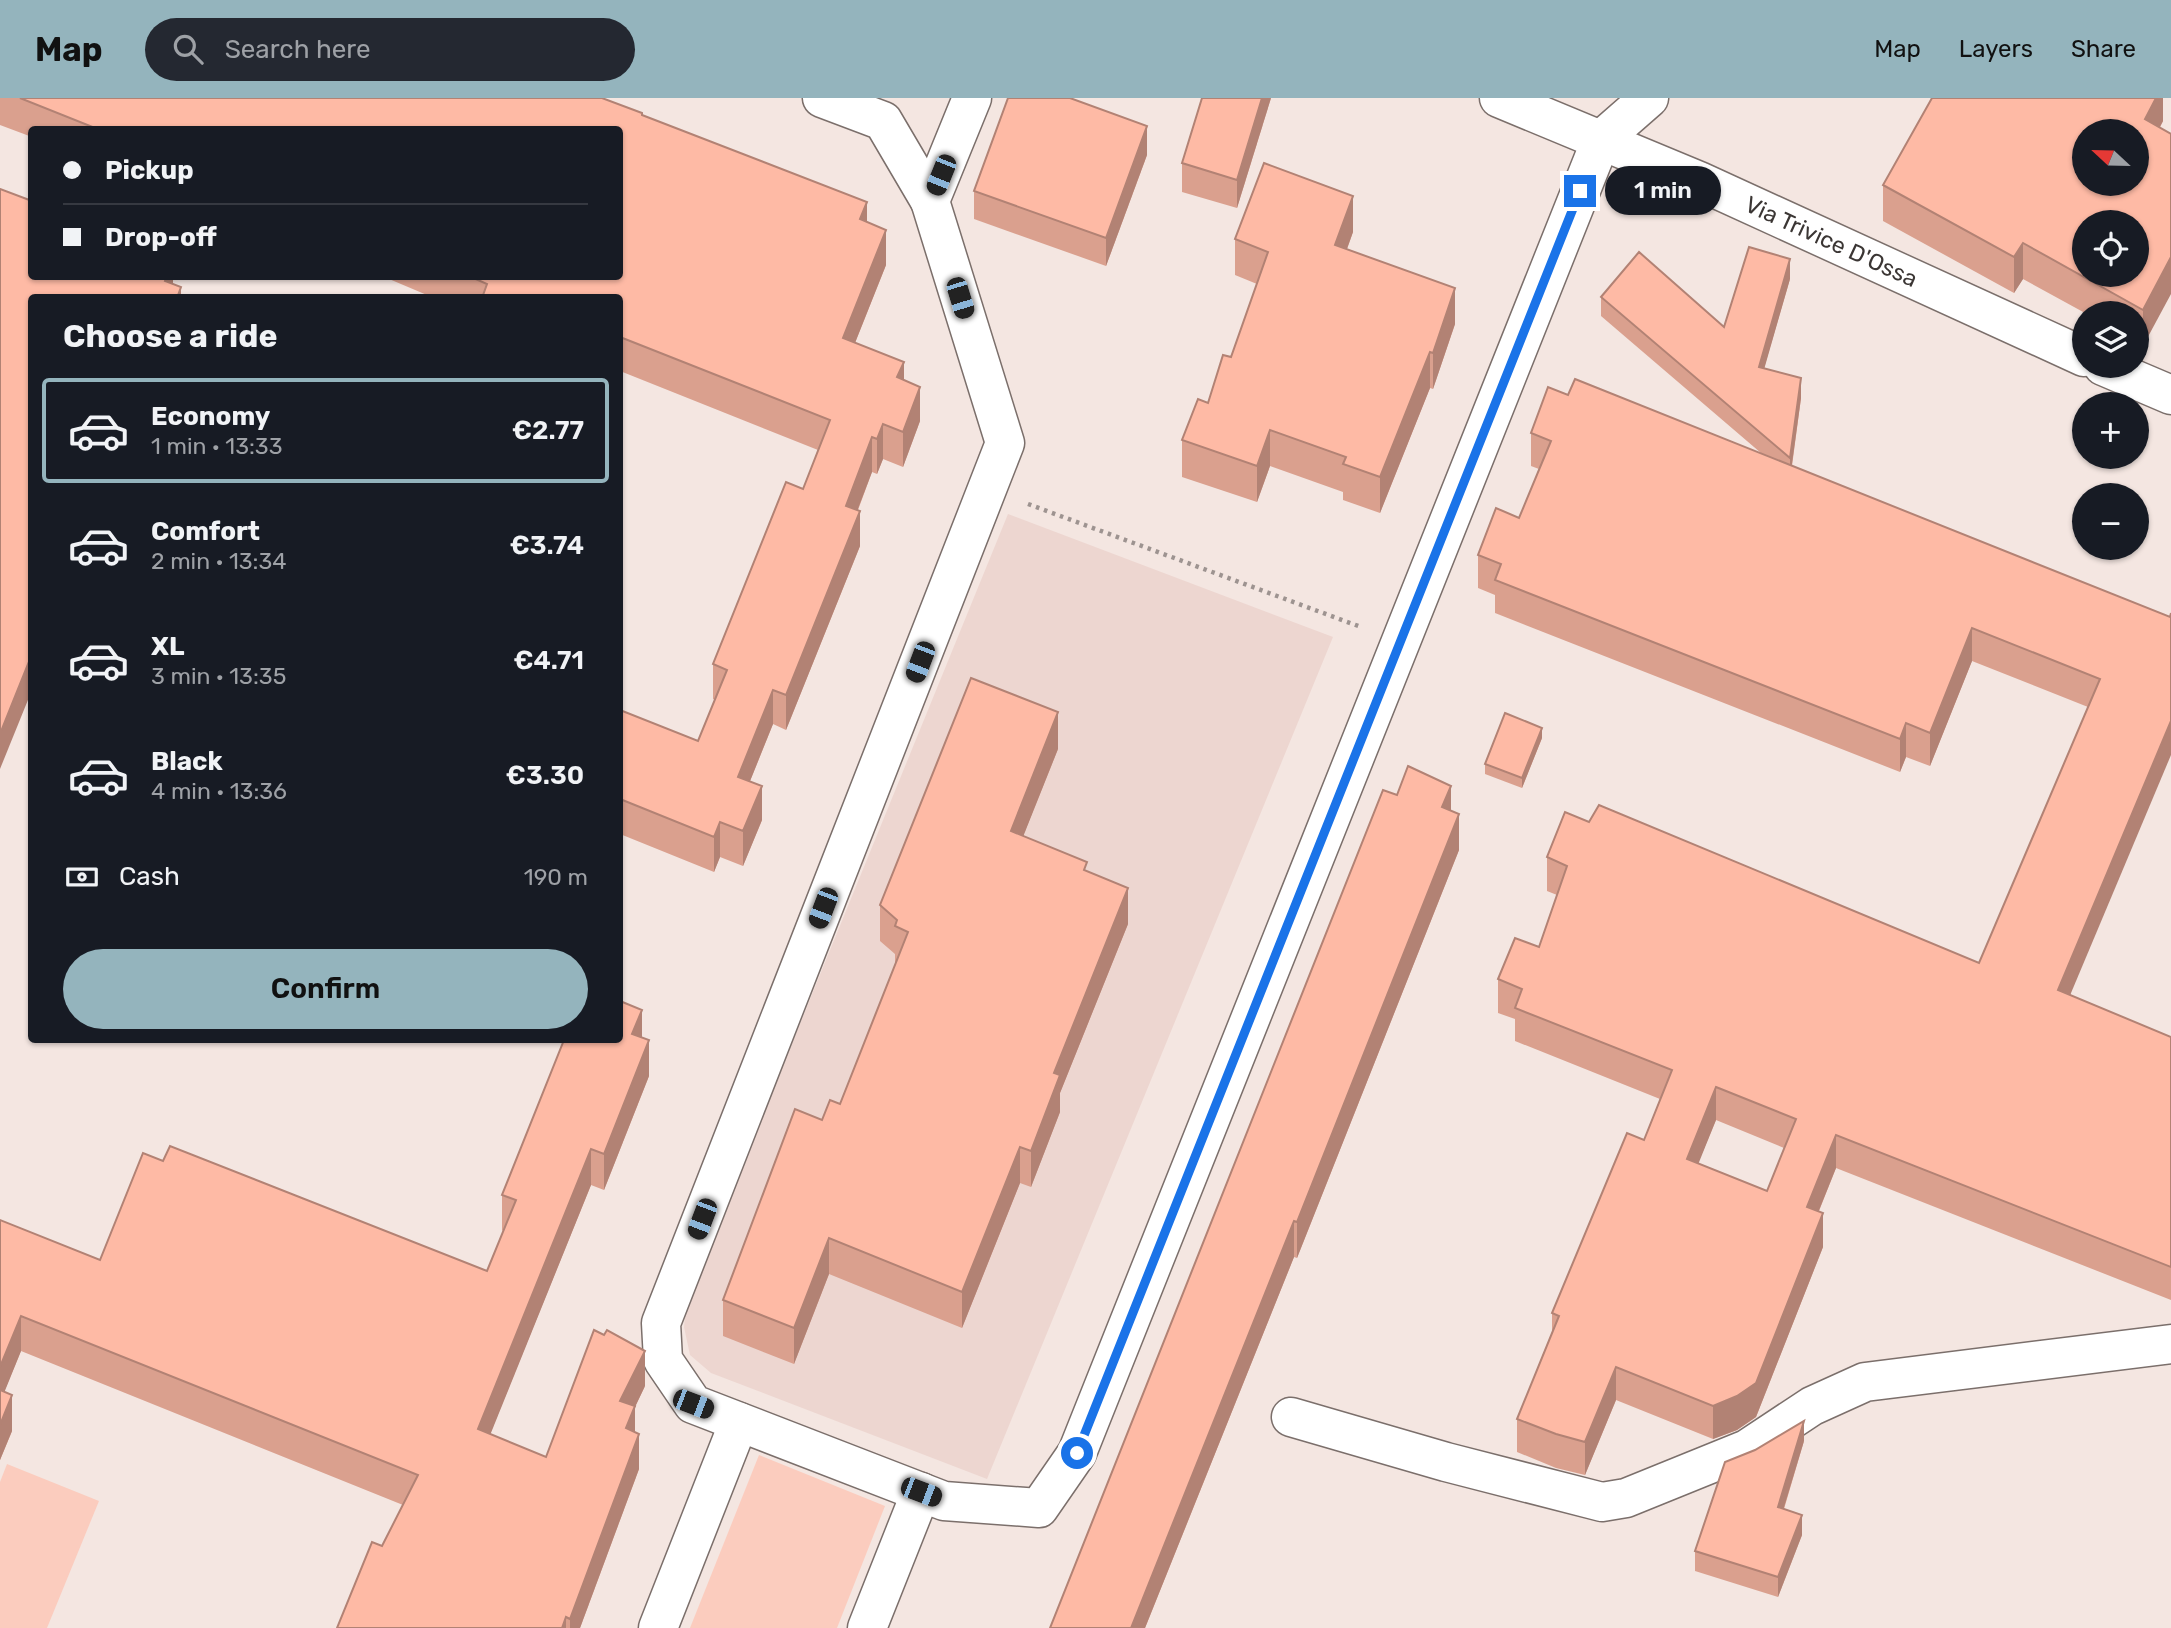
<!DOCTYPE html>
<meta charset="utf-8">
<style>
:root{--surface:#171b24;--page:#242831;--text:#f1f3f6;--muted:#9ea1a6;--line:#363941;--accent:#94b4bd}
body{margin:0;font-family:Rubik,sans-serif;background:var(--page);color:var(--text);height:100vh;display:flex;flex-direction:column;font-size:26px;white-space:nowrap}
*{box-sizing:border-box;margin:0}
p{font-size:23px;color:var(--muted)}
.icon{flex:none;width:38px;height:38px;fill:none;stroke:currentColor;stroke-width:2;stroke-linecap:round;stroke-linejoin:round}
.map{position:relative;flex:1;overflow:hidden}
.panel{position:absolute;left:28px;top:196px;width:595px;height:749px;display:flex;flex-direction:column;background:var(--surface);border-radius:7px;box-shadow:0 2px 5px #0004}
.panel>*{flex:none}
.top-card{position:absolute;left:28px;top:28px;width:595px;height:154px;border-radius:7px;box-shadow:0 2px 5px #0004;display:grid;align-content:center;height:154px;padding:0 35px;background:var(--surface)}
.needle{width:46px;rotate:292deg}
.controls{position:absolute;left:2072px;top:21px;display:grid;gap:14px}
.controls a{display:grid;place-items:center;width:77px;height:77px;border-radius:50%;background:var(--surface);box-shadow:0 2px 5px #0004;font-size:35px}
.end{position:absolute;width:32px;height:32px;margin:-16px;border:9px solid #1a73e8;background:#fff;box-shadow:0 0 0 4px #fff}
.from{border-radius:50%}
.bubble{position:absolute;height:49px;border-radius:24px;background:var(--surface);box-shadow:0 2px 5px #0004;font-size:23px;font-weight:600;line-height:49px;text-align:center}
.car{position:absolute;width:21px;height:42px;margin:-21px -10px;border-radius:9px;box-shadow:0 0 5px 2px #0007;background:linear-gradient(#222 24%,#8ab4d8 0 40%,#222 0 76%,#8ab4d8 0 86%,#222 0)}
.top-card b{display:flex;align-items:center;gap:24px;height:66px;font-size:26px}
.top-card b+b{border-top:2px solid var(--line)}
.top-card i{width:18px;height:18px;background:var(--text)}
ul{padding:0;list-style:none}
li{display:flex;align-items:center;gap:21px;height:105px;margin:0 14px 10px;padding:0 21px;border:4px solid transparent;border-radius:7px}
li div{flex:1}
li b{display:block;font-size:26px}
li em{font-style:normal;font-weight:600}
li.current{border-color:var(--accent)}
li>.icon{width:63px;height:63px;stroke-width:1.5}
h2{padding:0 35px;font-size:32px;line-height:84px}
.pay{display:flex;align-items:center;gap:18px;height:77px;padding:0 35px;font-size:26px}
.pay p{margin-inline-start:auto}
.primary-button{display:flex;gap:14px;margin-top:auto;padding:14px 35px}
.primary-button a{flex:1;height:80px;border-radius:42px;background:var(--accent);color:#111;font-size:28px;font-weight:600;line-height:80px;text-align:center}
header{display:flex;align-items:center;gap:42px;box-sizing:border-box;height:98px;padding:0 35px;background:var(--accent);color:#111}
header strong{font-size:33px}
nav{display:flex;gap:38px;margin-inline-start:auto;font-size:24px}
.search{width:490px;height:63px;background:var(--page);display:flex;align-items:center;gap:18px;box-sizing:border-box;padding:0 24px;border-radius:38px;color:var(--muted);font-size:26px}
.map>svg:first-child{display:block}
.built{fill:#edd6d0}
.green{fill:#fbccbe}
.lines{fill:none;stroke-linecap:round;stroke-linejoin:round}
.minor-casing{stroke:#7b6f6b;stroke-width:41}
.path{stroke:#9d9390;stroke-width:4.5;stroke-dasharray:3.5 5;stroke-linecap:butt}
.minor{stroke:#fff;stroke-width:38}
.wall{fill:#daa08e;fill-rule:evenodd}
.shaded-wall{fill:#b28274}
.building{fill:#febaa5;stroke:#b28274;stroke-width:2;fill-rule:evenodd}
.route{stroke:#1a73e8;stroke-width:9}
.labels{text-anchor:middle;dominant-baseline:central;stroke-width:7;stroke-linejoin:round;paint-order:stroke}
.street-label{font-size:23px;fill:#3b3634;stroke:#fdf4f1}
</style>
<header>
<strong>Map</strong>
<div class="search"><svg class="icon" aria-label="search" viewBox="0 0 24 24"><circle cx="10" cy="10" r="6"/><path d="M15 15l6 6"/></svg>Search here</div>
<nav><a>Map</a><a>Layers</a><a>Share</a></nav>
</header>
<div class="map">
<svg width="2171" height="1530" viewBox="0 0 2171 1530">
<rect width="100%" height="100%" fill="#f4e6e1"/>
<polygon class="built" points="1008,416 1333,539 987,1381 711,1275 690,1257 684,1229 686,1209 717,1129"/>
<g class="green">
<polygon points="759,1357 885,1408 837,1530 690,1530"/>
<polygon points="7,1366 99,1403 47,1530 0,1530 0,1384"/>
</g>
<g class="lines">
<g class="minor-casing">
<g id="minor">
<polyline points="822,0 883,23 930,103"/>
<polyline points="972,0 930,103 1005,345 661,1225 663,1262 693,1306 944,1403 1039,1410 1077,1355 1601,42 1649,0"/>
<path id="s1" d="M1499,0L1699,83L2084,259"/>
<polyline points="2103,268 2171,297"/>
<polyline points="1291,1319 1446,1364 1602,1404 1626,1400 1747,1351 1812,1308 1865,1284 2171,1246"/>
<polyline points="658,1530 739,1324"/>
<polyline points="867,1530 921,1394"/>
</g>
</g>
<polyline class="path" points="1028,406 1361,529"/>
<use href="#minor" class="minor"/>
</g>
<g class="wall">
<polygon points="0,0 602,0 642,18 867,124 886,167 855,245 904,282 920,323 903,369 883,361 877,376 872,374 858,412 860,448 786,632 773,626 750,683 762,722 743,768 720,759 714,774 620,736 620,612 698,643 715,602 713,601 713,566 803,391 818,352 620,273 620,200 434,200 382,178 620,178 620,32 32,32 32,39 0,27"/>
<polygon points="1271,0 1237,110 1182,94 1182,65"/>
<polygon points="2163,0 2163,23 2160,29 2143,248 2137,244 2137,215 2085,215 2023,181 2014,195 1883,123 1883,87"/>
<polygon points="1147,57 1106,168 974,121 974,93"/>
<polygon points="1353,134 1347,151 1455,226 1433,291 1430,290 1380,415 1343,402 1343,394 1270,368 1257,404 1182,379 1182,342 1208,305 1231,259 1257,186 1235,177 1235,141"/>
<path d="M1790,181L1764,270L1801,300L1792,368L2170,519L2070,897L2171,939V1202L1836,1070L1819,1113L1823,1149L1756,1319L1737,1332L1713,1341L1616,1302L1585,1377L1556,1370L1517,1354V1321L1552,1234V1215L1644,1042L1660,1001L1515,943V921L1498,915V881L1539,849L1557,797L1547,793V759L1589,724L1979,865L2088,609L1972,563L1930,668L1906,659L1900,674L1495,515V497L1478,490V457L1519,420L1539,371L1531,368V335L1568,297L1761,355L1601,218V199L1724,229ZM1716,1022L1784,1050L1767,1093L1698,1065Z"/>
<polygon points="1542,640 1522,690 1485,676 1485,666"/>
<polygon points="1058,651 1023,738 1087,773 1128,826 1060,995 1060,1014 1031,1089 1020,1085 962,1230 829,1176 794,1266 723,1238 723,1202 822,1022 840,1006 896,865 895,864 895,856 880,843 880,807"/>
<polygon points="1397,697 1451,713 1459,752 1297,1160 1294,1159 1145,1530 1050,1530"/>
<polygon points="642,939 649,978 604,1092 591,1087 490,1336 546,1359 645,1288 635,1309 635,1334 639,1371 580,1530 337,1530 382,1448 403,1407 21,1253 4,1294 12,1333 0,1362 0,1122 100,1162 163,1063 487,1173 503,1133 502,1132 502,1097"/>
<polygon points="1804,1343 1784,1411 1802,1437 1778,1499 1695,1473 1695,1453"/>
</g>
<g class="shaded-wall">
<polygon points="1262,0 1271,0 1237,110 1237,82"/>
<polygon points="2156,0 2163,0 2163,23 2145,57 2145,21"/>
<polygon points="1147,28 1147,57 1106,168 1106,140"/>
<polygon points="1353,98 1353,134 1335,184 1335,147"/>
<polygon points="867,104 867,139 860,121"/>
<polygon points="886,132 886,167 843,275 843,240"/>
<polygon points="2023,145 2023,181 2014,195 2014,159"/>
<polygon points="2171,159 2171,196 2143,248 2143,212"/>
<polygon points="1790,161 1790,181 1759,289 1759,269"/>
<polygon points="167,178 173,178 173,196 165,183"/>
<polygon points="181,189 181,200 177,200"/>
<polygon points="1455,190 1455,226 1433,291 1433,255"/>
<polygon points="1430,254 1430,290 1380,415 1380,379"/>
<polygon points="904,264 904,299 897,279"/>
<polygon points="1801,280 1801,300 1790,380 1790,360"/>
<polygon points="920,289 920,323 903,369 903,334"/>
<polygon points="883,326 883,361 877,376 877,341"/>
<polygon points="1270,332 1270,368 1257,404 1257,368"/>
<polygon points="872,339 872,374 846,442 846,408"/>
<polygon points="860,413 860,448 786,632 786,597"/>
<polygon points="1972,530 1972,563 1930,668 1930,635"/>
<polygon points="32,556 32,592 0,671 0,636"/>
<polygon points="773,592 773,626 738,713 738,679"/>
<polygon points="1058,614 1058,651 1011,769 1011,733"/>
<polygon points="2171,623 2171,657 2058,926 2058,892"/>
<polygon points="1906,625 1906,659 1900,674 1900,641"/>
<polygon points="1542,630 1542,640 1522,690 1522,680"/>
<polygon points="762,688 762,722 743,768 743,733"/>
<polygon points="1451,688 1451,724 1442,709"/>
<polygon points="1459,716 1459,752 1297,1160 1297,1124"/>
<polygon points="720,724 720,759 714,774 714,739"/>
<polygon points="1128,790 1128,826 1060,995 1060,1014 1031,1089 1031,1053 1054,975"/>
<polygon points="642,912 642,948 632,936"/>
<polygon points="649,942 649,978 604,1092 604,1056"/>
<polygon points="1716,989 1716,1022 1687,1094 1687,1061"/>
<polygon points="1836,1037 1836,1070 1807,1142 1807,1109"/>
<polygon points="1020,1049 1020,1085 962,1230 962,1194"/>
<polygon points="591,1051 591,1087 478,1367 478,1331"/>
<polygon points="1823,1115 1823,1149 1756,1319 1737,1332 1713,1341 1713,1308"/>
<polygon points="1294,1123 1294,1159 1145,1530 1131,1530"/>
<polygon points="829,1140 829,1176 794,1266 794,1230"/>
<polygon points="21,1218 21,1253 0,1305 0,1269"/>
<polygon points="645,1253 645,1288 635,1309 635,1344 626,1330 620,1303"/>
<polygon points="1616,1269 1616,1302 1585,1377 1585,1344"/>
<polygon points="12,1297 12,1333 0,1362 0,1327"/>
<polygon points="1804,1323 1804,1343 1778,1429 1778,1409"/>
<polygon points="639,1336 639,1371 580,1530 570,1530 570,1521"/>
<polygon points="1802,1417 1802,1437 1778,1499 1778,1479"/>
<polygon points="566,1519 566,1530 562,1530"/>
</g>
<g class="building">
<polygon points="20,0 602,0 642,15 642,17 867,104 860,121 886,132 843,240 904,264 897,279 920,289 903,334 883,326 877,341 872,339 846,408 860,413 786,597 773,592 738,679 762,688 743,733 720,724 714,739 620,701 620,612 698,643 727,572 713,566 786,384 803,391 830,322 620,239 620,200 482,200 487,186 469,178 620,178 620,32 100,32"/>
<polygon points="1008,0 1070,0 1147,28 1106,140 974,93"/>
<polygon points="1202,0 1262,0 1237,82 1182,65"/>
<path d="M1932,0H2156L2145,21L2171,36V159L2143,212L2023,145L2014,159L1883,87ZM2084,33H2137V86H2084ZM2084,124H2137V177H2084Z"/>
<polygon points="1264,65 1353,98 1335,147 1455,190 1433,255 1430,254 1380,379 1343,366 1346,359 1270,332 1257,368 1182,342 1198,301 1208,305 1223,257 1231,259 1268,154 1235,141"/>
<polygon points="0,91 32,103 32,178 167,178 165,183 181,189 177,200 32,200 32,556 0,636"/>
<polygon points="1749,149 1790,161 1759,269 1801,280 1790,360 1601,199 1639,154 1724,229"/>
<path d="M1575,281L2170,519L2171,515V623L2058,892L2171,939V1169L1836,1037L1807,1109L1823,1115L1756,1285L1737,1298L1713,1308L1616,1269L1585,1344L1556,1336L1517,1321L1559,1218L1552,1215L1627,1035L1644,1042L1672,972L1515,910L1522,891L1498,881L1515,840L1539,849L1567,768L1547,759L1565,714L1589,724L1599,707L1979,865L2100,581L1972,530L1930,635L1906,625L1900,641L1495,482L1501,466L1478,457L1496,410L1519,420L1551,343L1531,335L1548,289L1568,297ZM1716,989L1796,1021L1767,1093L1687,1061Z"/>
<polygon points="971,580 1058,614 1011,733 1087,764 1084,772 1128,790 1054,975 1060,977 1031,1053 1020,1049 962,1194 829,1140 794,1230 723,1202 795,1011 822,1022 830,1002 840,1006 908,834 895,828 897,822 880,807"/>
<polygon points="1505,615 1542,630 1522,680 1485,666"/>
<polygon points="1408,668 1451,688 1442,709 1459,716 1297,1124 1294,1123 1131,1530 1050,1530 1383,692 1397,697"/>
<polygon points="620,903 642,912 632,936 649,942 604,1056 591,1051 478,1331 546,1359 594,1232 604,1237 607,1232 645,1253 620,1303 635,1308 626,1330 639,1336 570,1521 566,1519 562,1530 337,1530 372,1444 382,1448 418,1377 21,1218 0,1269 0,1122 100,1162 143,1055 163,1063 170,1048 487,1173 516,1102 502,1097 564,942 620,942"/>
<polygon points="0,1292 12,1297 0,1327"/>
<polygon points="1804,1323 1778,1409 1802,1417 1778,1479 1695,1453 1725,1364 1755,1352"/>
</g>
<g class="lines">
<polyline class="route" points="1077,1355 1580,93"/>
</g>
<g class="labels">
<g class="street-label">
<text stroke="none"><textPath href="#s1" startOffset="362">Via Trivice D'Ossa</textPath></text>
</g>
</g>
</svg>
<div class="controls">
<a><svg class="needle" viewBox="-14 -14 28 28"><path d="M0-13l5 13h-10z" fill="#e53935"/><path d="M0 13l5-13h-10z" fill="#9ea1a6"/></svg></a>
<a><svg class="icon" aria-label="locate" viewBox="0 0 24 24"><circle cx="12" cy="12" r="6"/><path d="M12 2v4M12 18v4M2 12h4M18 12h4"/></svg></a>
<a><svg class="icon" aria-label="layers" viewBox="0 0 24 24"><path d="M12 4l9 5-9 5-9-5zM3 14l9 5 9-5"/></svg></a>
<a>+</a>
<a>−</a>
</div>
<i class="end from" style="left:1077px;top:1355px"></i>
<i class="end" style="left:1580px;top:93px"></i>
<div class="bubble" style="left:1605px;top:68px;width:116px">1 min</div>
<i class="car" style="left:941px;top:77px;rotate:202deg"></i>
<i class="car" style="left:960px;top:200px;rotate:163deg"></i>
<i class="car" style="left:920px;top:564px;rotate:201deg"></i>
<i class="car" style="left:823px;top:810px;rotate:201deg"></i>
<i class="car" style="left:702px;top:1121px;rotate:201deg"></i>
<i class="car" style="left:693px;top:1306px;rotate:111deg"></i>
<i class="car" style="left:921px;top:1394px;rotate:111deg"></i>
<div class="top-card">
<b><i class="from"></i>Pickup</b>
<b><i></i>Drop-off</b>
</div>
<section class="panel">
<h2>Choose a ride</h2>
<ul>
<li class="current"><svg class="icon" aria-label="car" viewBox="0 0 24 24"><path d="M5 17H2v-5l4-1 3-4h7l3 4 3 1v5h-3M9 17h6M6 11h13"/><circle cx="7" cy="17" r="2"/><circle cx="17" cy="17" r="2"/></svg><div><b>Economy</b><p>1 min · 13:33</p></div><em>€2.77</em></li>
<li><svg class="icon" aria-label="car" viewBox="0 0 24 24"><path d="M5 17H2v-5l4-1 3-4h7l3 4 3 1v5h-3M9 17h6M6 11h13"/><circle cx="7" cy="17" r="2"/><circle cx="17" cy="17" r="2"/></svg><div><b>Comfort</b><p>2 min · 13:34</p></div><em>€3.74</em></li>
<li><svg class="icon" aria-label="car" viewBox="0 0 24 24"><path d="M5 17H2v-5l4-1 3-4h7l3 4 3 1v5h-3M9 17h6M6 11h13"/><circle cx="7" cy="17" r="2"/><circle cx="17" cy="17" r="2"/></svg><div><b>XL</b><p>3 min · 13:35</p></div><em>€4.71</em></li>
<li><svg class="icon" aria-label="car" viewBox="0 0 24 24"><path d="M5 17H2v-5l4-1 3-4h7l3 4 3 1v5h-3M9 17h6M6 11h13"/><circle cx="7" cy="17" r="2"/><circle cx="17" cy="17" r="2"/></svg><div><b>Black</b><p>4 min · 13:36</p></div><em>€3.30</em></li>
</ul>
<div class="pay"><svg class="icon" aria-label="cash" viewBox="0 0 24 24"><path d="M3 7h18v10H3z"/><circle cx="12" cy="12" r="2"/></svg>Cash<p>190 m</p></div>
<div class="primary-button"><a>Confirm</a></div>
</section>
</div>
